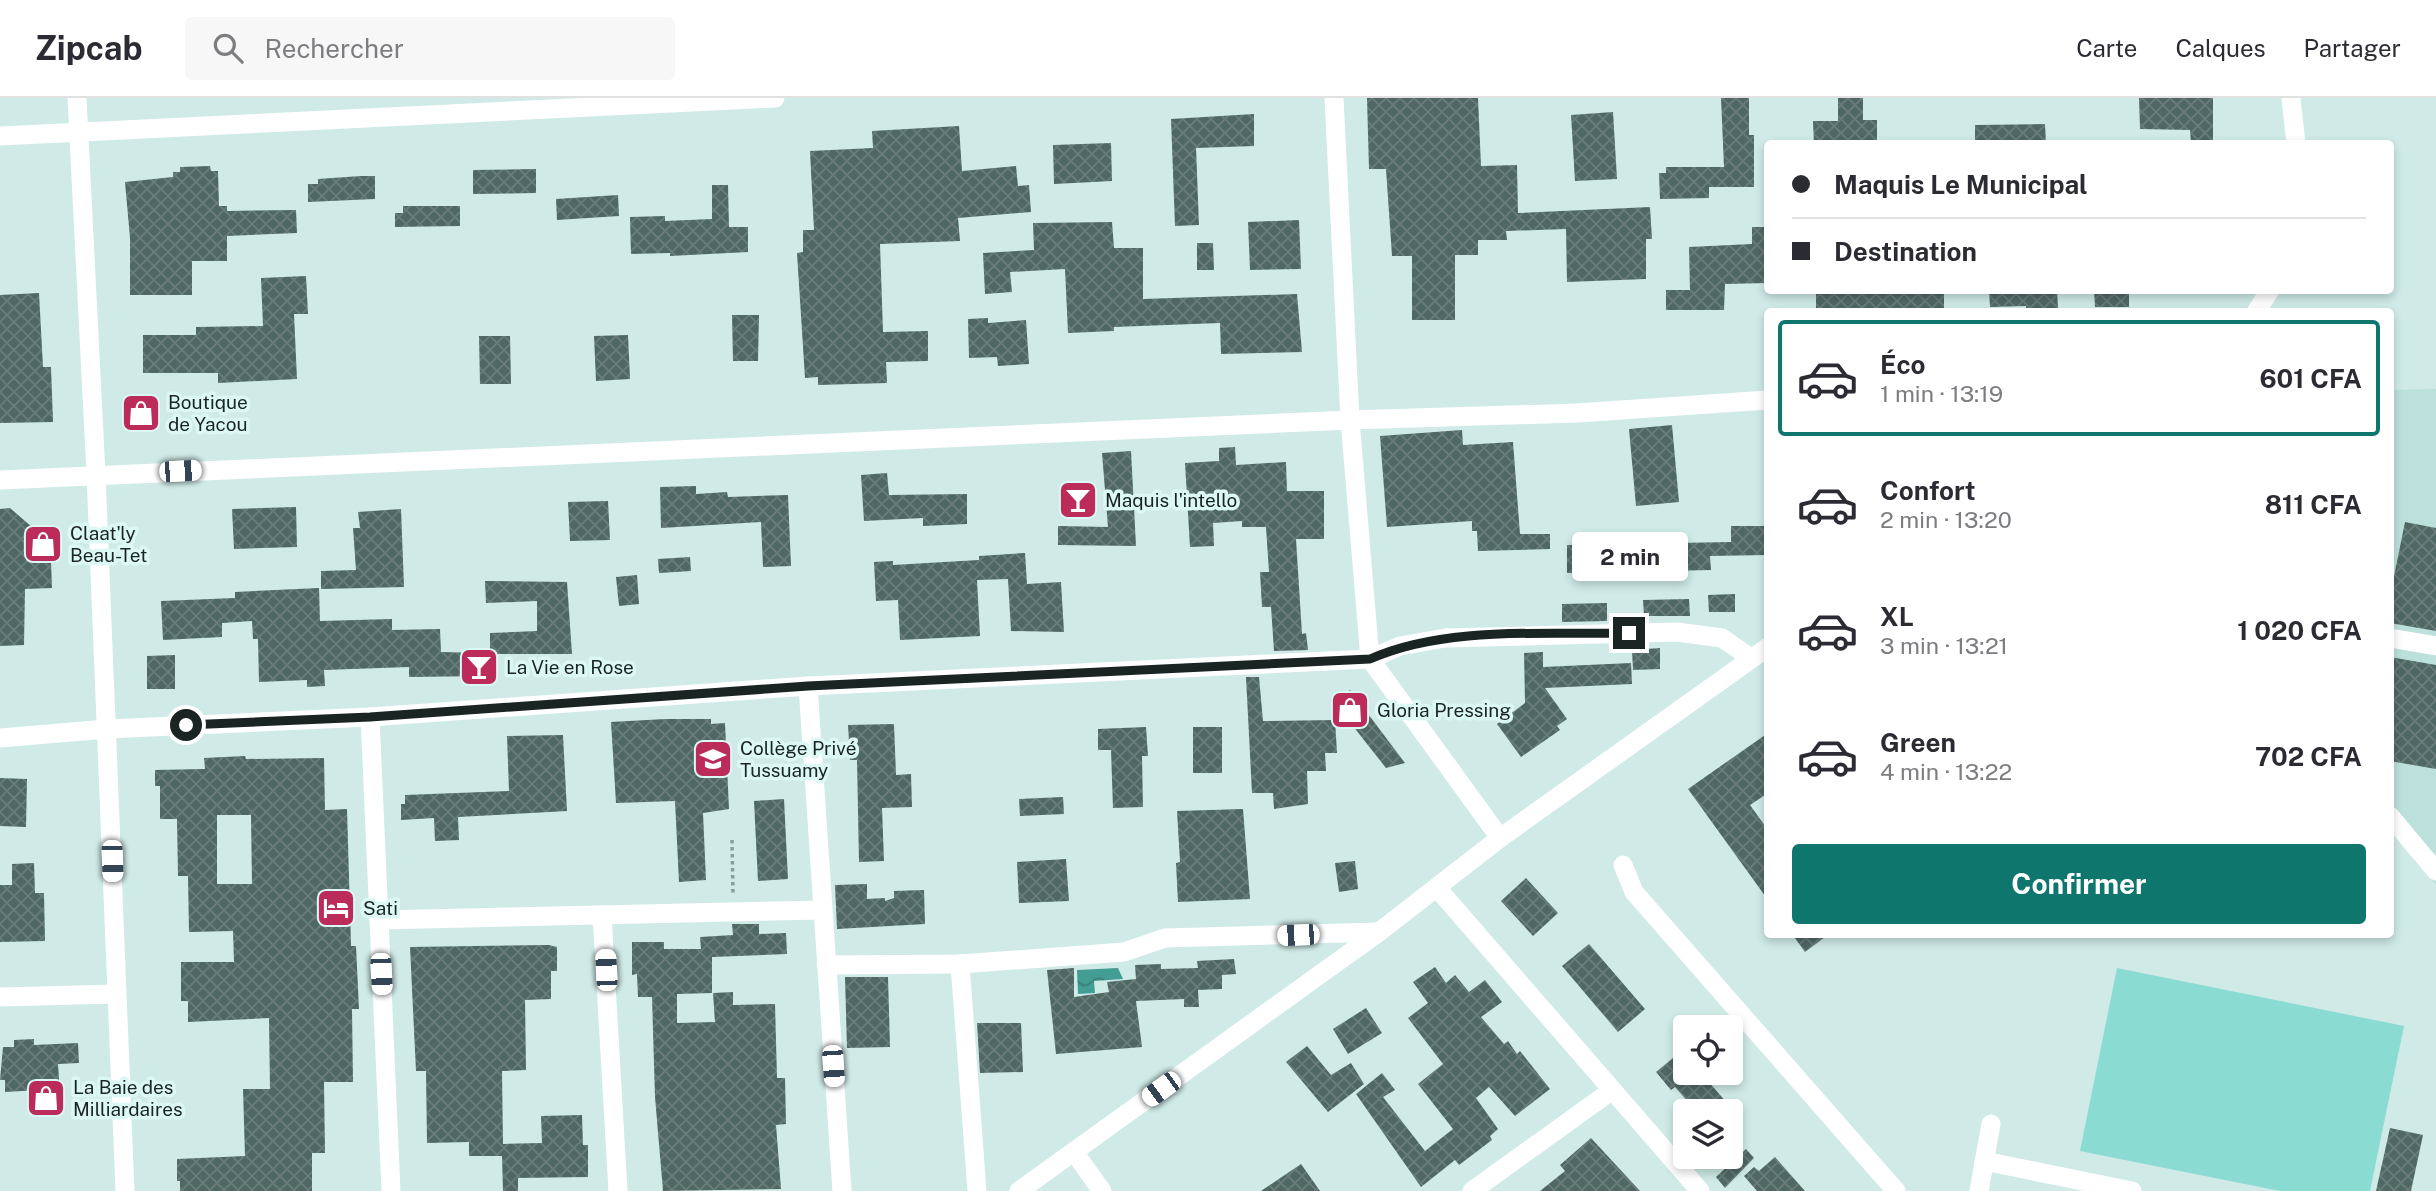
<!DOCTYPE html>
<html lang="fr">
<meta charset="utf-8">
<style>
:root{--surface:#fff;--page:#f7f7f7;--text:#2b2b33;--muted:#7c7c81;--line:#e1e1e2;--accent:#0f766e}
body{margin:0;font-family:"Public Sans",sans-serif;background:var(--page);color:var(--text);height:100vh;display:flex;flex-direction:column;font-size:26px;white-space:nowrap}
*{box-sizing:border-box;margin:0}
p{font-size:23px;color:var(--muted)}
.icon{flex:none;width:38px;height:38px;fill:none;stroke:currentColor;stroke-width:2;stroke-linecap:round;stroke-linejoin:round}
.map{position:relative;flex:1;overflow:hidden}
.side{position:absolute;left:1764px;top:210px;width:630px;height:630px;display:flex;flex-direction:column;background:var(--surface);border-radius:7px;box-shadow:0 4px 10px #0003}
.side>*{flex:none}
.guide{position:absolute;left:1764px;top:42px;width:630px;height:154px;border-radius:7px;box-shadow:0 4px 10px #0003;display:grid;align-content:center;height:154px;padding:0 28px;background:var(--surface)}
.fabs{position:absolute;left:1673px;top:917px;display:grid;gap:14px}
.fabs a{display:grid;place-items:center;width:70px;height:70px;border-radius:7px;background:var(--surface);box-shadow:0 4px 10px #0003;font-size:35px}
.end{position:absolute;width:32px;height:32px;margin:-16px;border:9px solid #1a2422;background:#fff;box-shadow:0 0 0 4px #fff}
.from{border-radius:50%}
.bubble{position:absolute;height:49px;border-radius:7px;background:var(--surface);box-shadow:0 4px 10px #0003;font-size:23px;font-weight:700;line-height:49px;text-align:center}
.car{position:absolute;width:21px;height:42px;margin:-21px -10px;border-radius:9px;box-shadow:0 0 5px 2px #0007;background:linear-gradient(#fff 24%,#345 0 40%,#fff 0 76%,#345 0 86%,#fff 0)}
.guide b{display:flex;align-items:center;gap:24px;height:66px;font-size:26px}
.guide b+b{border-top:2px solid var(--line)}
.guide i{width:18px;height:18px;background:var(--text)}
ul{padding:12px 0 0;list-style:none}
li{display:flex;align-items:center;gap:21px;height:116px;margin:0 14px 10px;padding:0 14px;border:4px solid transparent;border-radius:7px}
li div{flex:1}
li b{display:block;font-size:26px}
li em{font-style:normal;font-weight:700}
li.selected{border-color:var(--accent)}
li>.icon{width:63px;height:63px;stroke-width:1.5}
.primary-button{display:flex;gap:14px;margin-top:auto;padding:14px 28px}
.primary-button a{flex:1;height:80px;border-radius:7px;background:var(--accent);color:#fff;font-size:28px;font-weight:700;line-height:80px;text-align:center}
header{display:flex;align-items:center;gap:42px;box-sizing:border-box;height:98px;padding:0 35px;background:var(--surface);border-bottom:2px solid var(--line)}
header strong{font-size:33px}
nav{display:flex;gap:38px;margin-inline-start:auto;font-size:24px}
.search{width:490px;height:63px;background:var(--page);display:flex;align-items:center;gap:18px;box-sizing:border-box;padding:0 24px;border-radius:7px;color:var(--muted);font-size:26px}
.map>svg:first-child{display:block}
.built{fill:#bce1dc}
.grass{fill:#8adcd2}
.water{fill:url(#water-waves)}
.building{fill:url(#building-cross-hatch);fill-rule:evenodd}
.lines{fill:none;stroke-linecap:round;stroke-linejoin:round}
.path{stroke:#899d9a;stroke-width:3.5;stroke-dasharray:3.5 3.5;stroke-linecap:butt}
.minor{stroke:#fff;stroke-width:19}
.route{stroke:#1a2422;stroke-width:9}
.labels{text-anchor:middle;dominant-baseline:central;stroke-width:7;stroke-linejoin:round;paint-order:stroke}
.poi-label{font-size:19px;fill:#1a2422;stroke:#dcf8f4;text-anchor:start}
</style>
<header>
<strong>Zipcab</strong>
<div class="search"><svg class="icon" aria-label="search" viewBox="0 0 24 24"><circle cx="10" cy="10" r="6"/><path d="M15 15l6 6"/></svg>Rechercher</div>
<nav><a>Carte</a><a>Calques</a><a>Partager</a></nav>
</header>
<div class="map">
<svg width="2436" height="1093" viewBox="0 0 2436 1093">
<defs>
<pattern id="water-waves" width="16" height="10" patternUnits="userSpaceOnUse" patternTransform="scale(1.75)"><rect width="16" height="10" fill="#449d95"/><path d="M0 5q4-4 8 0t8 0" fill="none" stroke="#388079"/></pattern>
<pattern id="building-cross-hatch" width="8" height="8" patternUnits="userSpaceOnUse" patternTransform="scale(1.75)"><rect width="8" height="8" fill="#4f6864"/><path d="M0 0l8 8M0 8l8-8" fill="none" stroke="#6a7d7a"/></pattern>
</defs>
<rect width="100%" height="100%" fill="#cfeae7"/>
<polygon class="built" points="2436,291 2436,786 2391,733 2390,292"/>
<polygon class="grass" points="2117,870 2404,928 2370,1093 2280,1093 2080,1053"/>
<polygon class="water" points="1118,870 1123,881 1094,883 1095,895 1078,896 1077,872"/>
<g class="building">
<polygon points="1367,0 1478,0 1481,68 1517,67 1518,115 1650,109 1652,141 1646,141 1646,181 1567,184 1566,131 1506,133 1507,142 1478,142 1478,157 1455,157 1455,222 1412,222 1412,158 1392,158 1386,71 1369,71"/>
<polygon points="1721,0 1749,0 1749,37 1754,37 1754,89 1709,89 1709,100 1660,101 1659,75 1666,75 1666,69 1724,69"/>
<polygon points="1838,0 1863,0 1863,22 1877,22 1877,46 1814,46 1813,23 1838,23"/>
<polygon points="2139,0 2213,0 2213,46 2191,46 2190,32 2140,31"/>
<polygon points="1613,14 1617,81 1575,83 1571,17"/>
<polygon points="1254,16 1254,48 1196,50 1199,127 1175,128 1171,21"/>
<polygon points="2045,26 2046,46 1975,46 1975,27"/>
<polygon points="959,28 962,73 1016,68 1018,88 1029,87 1031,114 958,120 960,143 880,146 883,234 928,233 928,263 886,264 887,285 818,287 818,279 805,280 797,155 803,154 803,132 814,132 810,53 873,50 872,33"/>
<polygon points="1111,45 1112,83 1054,86 1053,47"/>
<polygon points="210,68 211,73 218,73 219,108 227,108 227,113 296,112 297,135 227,138 227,163 192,163 192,197 130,197 130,140 125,84 173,79 173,74 180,74 180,69"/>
<polygon points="536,71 536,95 473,96 473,72"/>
<polygon points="361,78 375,78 375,101 308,104 308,86 318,86 318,81"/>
<polygon points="712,87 728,87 729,129 748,129 748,154 670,158 670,155 631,156 630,119 665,118 665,123 712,121"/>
<polygon points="618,97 619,118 557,122 556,101"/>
<polygon points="403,108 460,108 460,128 395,129 395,115 403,115"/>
<polygon points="1299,122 1301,171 1250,172 1248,124"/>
<polygon points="1112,124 1114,150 1143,150 1143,201 1297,196 1302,254 1221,256 1220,225 1114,229 1114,233 1068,235 1065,171 1010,174 1012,194 985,196 983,155 1034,152 1033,125"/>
<polygon points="1752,129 1768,129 1768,185 1725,186 1724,212 1666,212 1666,192 1690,192 1689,149 1752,146"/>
<polygon points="1197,145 1213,145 1214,172 1197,172"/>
<polygon points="306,178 308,216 294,216 297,281 218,285 218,275 143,275 143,237 196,237 196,229 263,228 261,180"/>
<rect x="1816" y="192" width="128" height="22"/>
<polygon points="1989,192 2057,192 2058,210 2026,212 2026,208 1990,209"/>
<polygon points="2094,192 2129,192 2129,209 2095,209"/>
<polygon points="39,195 43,269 51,269 53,324 0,325 0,197"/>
<polygon points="732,217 759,217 758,263 733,263"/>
<polygon points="988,220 988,225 1026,222 1029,266 998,268 997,259 969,260 968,221"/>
<polygon points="628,237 630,281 596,283 594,238"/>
<polygon points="479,238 510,238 511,286 480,286"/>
<polygon points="150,305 151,324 133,325 132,306"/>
<polygon points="1672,327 1679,404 1636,408 1629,331"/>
<polygon points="1462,332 1463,347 1513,344 1520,436 1550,436 1550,451 1478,453 1477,433 1472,433 1472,423 1387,429 1380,338"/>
<polygon points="1235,349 1236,367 1286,364 1287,393 1324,393 1324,441 1296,441 1302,536 1306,535 1308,552 1274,553 1271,509 1262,509 1260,474 1269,474 1266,429 1242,429 1242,423 1213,425 1214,448 1190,449 1185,365 1219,363 1219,350"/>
<polygon points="1131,353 1136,448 1058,447 1058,428 1108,429 1102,355"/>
<polygon points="887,375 889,397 967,396 967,426 923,428 923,420 864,423 861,377"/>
<polygon points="696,388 696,396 727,394 728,399 788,397 791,468 763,469 761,424 661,430 660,389"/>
<polygon points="608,403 610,442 570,443 568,404"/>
<polygon points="296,409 297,449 234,451 232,411"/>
<polygon points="10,410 40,436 50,436 52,490 25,491 24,547 0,548 0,411"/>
<polygon points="401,411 404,489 321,491 321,473 356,472 353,430 360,430 358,414"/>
<polygon points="2405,424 2436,430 2436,533 2390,525 2390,498"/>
<polygon points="1731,428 1768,428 1768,457 1710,458 1711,472 1567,475 1567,447 1731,444"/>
<polygon points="1025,455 1027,486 1061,484 1064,534 1011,533 1008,481 977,482 980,538 900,542 898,502 876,503 874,464 893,463 893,467 979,462 979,458"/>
<polygon points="690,459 691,473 659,475 658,461"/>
<polygon points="637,477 639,506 619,508 616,479"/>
<polygon points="485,483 567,484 572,556 490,556 490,535 537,533 537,503 486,505"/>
<polygon points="319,490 320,523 392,521 392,532 440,531 441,554 487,555 488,578 409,579 409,569 324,572 325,588 307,589 307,582 259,584 258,541 253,541 252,523 222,525 222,539 163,542 161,503 235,500 235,494"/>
<polygon points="1735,496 1735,514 1709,514 1708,497"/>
<polygon points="1689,501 1690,518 1644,518 1643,502"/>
<polygon points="1607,505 1607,523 1562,524 1562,506"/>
<polygon points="1660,550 1660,571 1633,572 1632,552"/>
<polygon points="1543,554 1543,569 1631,565 1632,586 1545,590 1567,621 1557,628 1560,632 1521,659 1497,626 1525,605 1524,555"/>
<polygon points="175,557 175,591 147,591 147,558"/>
<polygon points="2390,559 2436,567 2436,671 2390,663"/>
<polygon points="1246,579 1259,579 1263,623 1335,622 1337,655 1325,655 1326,673 1307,673 1308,706 1274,711 1273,695 1252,695"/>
<polygon points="1350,592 1405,665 1386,670 1334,604"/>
<polygon points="665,621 711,621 711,626 725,625 729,711 703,715 706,782 679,784 675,703 616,705 611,624"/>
<polygon points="894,626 896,677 911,676 912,709 882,710 884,763 859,764 857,662 850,662 848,627"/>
<polygon points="1146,629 1148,658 1142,658 1143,709 1113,710 1111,652 1098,652 1098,631"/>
<rect x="1193" y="629" width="29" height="46"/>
<polygon points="1768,635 1768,695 1750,707 1768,732 1768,802 1688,691"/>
<polygon points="563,637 567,713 458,719 459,742 435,743 434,720 401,722 401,706 405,706 405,697 509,693 507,638"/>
<path d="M245,658L246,661L324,660L325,712L347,711L351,848H356L359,911H352L353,984H324L325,1055H312V1093H180V1083H177V1061L245,1058L243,991H270L269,920L188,924V903H181V864H234L233,833L189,834L188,778H178L177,721H160V688H155V672L205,671L204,660ZM217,717H251L252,786H217Z"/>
<polygon points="0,680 27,681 26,729 0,728"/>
<polygon points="1063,699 1064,716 1020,718 1019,701"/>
<polygon points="784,701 788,781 758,783 754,703"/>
<polygon points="1243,711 1250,801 1178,804 1176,765 1180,764 1177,713"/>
<polygon points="1066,761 1069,803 1019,805 1017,764"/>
<polygon points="1355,763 1358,791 1339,794 1335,765"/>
<polygon points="34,765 35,795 44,795 45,843 0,844 0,787 12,787 12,766"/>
<polygon points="1526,780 1558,815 1533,838 1501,803"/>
<polygon points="867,786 867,801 885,800 885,803 894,800 894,793 924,792 925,826 837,831 835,787"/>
<polygon points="732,826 759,826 759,836 786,835 787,856 712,859 712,895 677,896 677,925 715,924 713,895 733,894 733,907 775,906 777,980 785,980 786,1026 776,1027 781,1091 663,1093 655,999 652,899 638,899 637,876 632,877 632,844 664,844 664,851 701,851 700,839 733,837"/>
<polygon points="1792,836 1829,836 1805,854"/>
<polygon points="1589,846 1645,911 1618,934 1562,868"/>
<polygon points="549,847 557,849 557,873 551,873 551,901 525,902 526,972 502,973 503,1046 542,1045 541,1018 582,1017 583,1047 588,1047 588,1079 518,1080 518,1093 503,1093 502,1058 469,1058 469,1044 427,1045 426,973 416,973 410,849"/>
<polygon points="1234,861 1236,876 1222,877 1222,891 1198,892 1199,909 1184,909 1184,901 1136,903 1142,949 1056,956 1047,872 1074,870 1074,899 1109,894 1107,884 1136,881 1135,867 1161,866 1161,871 1198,870 1197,863"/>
<polygon points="1435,869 1446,885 1455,877 1469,894 1485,882 1502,904 1481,919 1504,946 1508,943 1517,956 1520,953 1550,991 1515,1018 1489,989 1476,1000 1498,1031 1490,1038 1492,1042 1459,1067 1455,1062 1421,1089 1356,996 1382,975 1395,992 1383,999 1425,1053 1453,1031 1418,986 1443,966 1408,920 1428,905 1413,884"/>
<polygon points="845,879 888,879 890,949 847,950"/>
<polygon points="1366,910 1382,935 1348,956 1333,931"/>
<polygon points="977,925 1021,925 1023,974 980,975"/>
<polygon points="34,941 34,947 78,945 79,965 58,966 60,995 40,997 39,992 5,994 5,982 0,982 3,949 14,949 14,942"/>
<polygon points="1307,948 1331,977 1351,965 1364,986 1328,1014 1286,964"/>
<polygon points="1685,950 1685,975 1701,975 1734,1013 1696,1013 1675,989 1671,992 1656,974"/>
<polygon points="2390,1030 2423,1037 2411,1093 2376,1093"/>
<polygon points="1591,1040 1640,1093 1540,1093 1565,1073 1560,1067"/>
<polygon points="1746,1051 1754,1060 1725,1090 1716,1079"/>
<polygon points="1775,1059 1805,1093 1757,1093 1744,1078 1754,1069 1759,1073"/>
<polygon points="1301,1066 1320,1093 1261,1093"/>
</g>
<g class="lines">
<polyline class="path" points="732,742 733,797"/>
<g class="minor">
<polyline points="77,0 96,376 125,1093"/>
<polyline points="1334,0 1350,322 1370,561 1500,740"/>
<polyline points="2291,0 2296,46"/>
<polyline points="0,38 775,0"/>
<polyline points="2256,214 2270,192"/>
<polyline points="0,382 1350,322 1577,315 1768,302"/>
<polyline points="2390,540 2436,548"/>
<polyline points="808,588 842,1093"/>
<polyline points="370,619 391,1093"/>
<polyline points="0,640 107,631 370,619 808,588 1370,561 1400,548 1445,540 1677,534 1722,540 1751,560"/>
<polyline points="2390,718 2436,773"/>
<polyline points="1623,767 1634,794 1896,1093"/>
<polyline points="1438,791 1700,1093"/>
<polyline points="602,817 618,1093"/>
<polyline points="379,822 821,812"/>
<polyline points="960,866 977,1093"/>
<polyline points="826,867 960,866 1124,854 1165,840 1379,834"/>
<polyline points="0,899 116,896"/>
<polyline points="1074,1054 1102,1093"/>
<polyline points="1984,1063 2132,1093"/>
<polyline points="1019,1093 1379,834 1500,740 1768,549"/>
<polyline points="1472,1093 1611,993"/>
<polyline points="1979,1093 1991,1026"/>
</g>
</g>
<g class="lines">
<path class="route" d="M186,627L370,619L808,588L1370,561C1446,527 1546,537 1629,535"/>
</g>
<defs>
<g id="shop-square" transform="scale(2.0125)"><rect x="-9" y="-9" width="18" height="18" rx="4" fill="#bb2c5b" stroke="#dcf8f4"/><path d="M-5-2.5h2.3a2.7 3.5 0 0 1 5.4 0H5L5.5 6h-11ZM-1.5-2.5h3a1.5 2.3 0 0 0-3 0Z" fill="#fff"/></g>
<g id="bar-square" transform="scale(2.0125)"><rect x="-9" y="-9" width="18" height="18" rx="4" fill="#bb2c5b" stroke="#dcf8f4"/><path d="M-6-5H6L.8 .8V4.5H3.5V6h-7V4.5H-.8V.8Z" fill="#fff"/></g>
<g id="school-square" transform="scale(2.0125)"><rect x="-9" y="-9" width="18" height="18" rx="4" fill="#bb2c5b" stroke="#dcf8f4"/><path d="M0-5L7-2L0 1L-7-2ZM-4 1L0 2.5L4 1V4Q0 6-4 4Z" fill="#fff"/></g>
<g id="hotel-square" transform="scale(2.0125)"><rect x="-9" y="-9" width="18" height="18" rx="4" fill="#bb2c5b" stroke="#dcf8f4"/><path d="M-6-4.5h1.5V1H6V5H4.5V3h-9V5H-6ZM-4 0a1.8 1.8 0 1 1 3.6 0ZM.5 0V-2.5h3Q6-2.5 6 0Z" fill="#fff"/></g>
</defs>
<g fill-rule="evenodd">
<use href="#shop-square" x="141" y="315"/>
<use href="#bar-square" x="1078" y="402"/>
<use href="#shop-square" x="43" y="446"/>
<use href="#bar-square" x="479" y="569"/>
<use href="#shop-square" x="1350" y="612"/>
<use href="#school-square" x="713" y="661"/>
<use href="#hotel-square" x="336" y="810"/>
<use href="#shop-square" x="46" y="1000"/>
</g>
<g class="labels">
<g class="poi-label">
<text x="168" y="304">Boutique<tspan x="168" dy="22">de Yacou</tspan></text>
<text x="1105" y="402">Maquis l'intello</text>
<text x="70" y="435">Claat'ly<tspan x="70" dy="22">Beau-Tet</tspan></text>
<text x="506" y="569">La Vie en Rose</text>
<text x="1377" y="612">Gloria Pressing</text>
<text x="740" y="650">Collège Privé<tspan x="740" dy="22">Tussuamy</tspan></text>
<text x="363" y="810">Sati</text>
<text x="73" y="989">La Baie des<tspan x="73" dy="22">Milliardaires</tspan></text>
</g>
</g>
</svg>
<div class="fabs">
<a><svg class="icon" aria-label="locate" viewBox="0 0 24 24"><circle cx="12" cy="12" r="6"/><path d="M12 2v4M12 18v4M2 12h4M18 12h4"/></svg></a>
<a><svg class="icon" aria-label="layers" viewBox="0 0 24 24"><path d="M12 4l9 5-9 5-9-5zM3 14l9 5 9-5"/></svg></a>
</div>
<i class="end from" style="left:186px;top:627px"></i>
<i class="end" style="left:1629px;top:535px"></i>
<div class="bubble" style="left:1572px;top:434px;width:116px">2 min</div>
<i class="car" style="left:180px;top:373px;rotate:87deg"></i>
<i class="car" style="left:112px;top:763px;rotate:178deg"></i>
<i class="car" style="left:1298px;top:837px;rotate:268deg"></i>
<i class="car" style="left:606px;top:872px;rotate:357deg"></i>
<i class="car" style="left:381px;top:876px;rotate:177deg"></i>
<i class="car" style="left:833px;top:968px;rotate:176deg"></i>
<i class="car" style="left:1161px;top:991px;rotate:234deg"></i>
<div class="guide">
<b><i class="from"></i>Maquis Le Municipal</b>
<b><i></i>Destination</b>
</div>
<section class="side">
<ul>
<li class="selected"><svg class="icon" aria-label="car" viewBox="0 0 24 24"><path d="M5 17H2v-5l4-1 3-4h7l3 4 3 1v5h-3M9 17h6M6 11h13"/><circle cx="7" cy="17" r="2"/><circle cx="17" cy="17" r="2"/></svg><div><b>Éco</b><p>1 min · 13:19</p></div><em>601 CFA</em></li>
<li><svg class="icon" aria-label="car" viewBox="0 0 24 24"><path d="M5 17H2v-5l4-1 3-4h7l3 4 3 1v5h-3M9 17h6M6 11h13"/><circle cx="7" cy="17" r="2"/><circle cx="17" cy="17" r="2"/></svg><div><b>Confort</b><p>2 min · 13:20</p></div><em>811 CFA</em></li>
<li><svg class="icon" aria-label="car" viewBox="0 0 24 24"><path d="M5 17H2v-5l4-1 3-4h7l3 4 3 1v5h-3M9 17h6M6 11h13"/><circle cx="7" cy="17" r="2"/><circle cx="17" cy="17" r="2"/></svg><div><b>XL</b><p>3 min · 13:21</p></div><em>1 020 CFA</em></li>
<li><svg class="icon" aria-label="car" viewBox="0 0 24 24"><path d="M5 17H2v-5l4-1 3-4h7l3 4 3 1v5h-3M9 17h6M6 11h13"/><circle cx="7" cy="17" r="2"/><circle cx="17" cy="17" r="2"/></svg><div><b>Green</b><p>4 min · 13:22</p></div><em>702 CFA</em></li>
</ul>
<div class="primary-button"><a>Confirmer</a></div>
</section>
</div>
